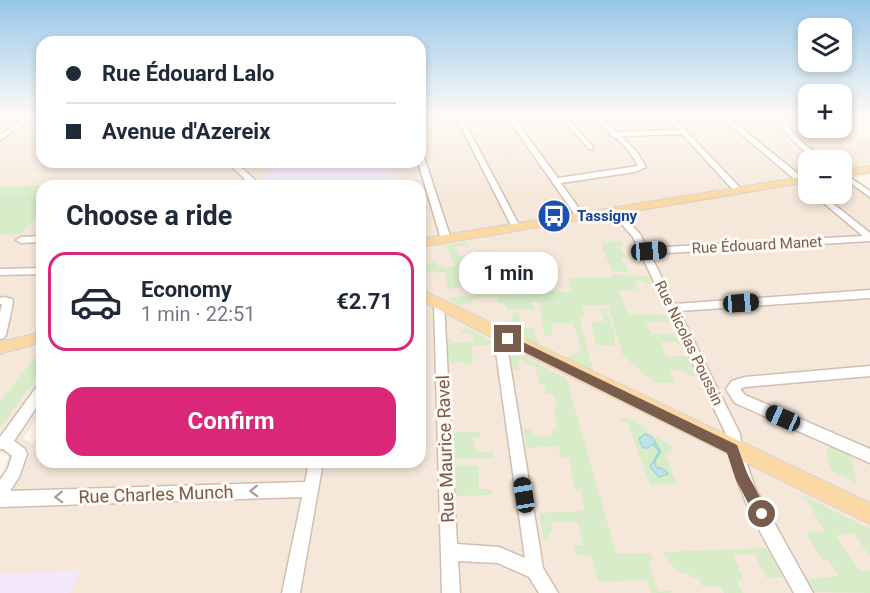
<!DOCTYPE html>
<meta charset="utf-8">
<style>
:root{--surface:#fff;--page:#f2f2f3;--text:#1f2937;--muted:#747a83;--line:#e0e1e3;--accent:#db2777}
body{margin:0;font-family:Roboto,sans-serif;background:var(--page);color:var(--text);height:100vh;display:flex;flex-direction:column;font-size:22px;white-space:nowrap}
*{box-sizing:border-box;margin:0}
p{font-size:20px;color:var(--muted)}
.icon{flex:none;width:33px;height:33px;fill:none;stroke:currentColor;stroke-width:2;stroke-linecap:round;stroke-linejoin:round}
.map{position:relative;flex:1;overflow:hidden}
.panel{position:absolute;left:36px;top:180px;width:390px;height:288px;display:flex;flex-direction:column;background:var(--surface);border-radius:18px;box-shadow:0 3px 9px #0003}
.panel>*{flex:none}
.hud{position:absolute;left:36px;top:36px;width:390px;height:132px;border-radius:18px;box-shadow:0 3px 9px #0003;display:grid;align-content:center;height:132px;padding:0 30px;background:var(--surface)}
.tools{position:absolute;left:798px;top:18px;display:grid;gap:12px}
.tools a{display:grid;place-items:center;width:54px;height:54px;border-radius:12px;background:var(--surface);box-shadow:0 3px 9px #0003;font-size:30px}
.end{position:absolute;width:27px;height:27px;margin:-14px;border:8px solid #7a5c4d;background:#fff;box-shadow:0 0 0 3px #fff}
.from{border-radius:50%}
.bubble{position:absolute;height:42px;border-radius:18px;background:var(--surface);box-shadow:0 3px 9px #0003;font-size:20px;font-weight:700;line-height:42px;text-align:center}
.car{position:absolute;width:18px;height:36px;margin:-18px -9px;border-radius:8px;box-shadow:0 0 4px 2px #0007;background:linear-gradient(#222 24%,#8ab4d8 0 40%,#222 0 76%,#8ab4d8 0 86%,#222 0)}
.hud b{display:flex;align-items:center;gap:21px;height:57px;font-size:22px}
.hud b+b{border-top:2px solid var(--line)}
.hud i{width:15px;height:15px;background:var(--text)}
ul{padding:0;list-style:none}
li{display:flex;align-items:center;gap:18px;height:99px;margin:0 12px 9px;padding:0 18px;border:3px solid transparent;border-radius:18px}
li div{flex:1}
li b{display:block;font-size:22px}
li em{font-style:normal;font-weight:700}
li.current{border-color:var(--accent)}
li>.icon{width:54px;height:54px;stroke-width:1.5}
h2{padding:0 30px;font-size:27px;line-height:72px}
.cta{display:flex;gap:12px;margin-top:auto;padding:12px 30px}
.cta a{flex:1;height:69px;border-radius:18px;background:var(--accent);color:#fff;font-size:24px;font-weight:700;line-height:69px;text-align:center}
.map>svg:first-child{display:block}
.residential{fill:#f5e8da;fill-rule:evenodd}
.education{fill:#f3e8fa}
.green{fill:#d8ecc9}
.water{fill:#bfe3e8;stroke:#a5d3da;stroke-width:1.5}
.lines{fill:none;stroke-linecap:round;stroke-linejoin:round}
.minor-casing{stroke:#d1beb0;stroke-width:3}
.major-casing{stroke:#dad1cd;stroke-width:2}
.minor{fill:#fff;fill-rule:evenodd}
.major{fill:#fbd9a5;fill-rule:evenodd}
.oneway{stroke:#af9d94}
.route{fill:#7a5c4d}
.labels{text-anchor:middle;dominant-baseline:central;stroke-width:6;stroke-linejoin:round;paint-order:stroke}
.transit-label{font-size:15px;font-weight:bold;fill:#164399;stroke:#fffaf3;text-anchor:start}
.street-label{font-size:15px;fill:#7a5c4d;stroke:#fffaf3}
.near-street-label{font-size:18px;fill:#7a5c4d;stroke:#fffaf3}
</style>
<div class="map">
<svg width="870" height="593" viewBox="0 0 870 593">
<rect width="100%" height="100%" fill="#fdf6ec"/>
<g class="residential">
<path d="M2,117H42V162H420V117H808V128H838L847,136L870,138V175L851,178L870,192V593H0V486L9,454L0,452V428L42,371V411L23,438L32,444L42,429V462H420V186H42L0,198V118ZM808,160H842V194H808Z"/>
<polygon points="42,212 42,347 0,402 0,235 21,234"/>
</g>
<g class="education">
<polygon points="276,162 395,162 398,181 329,186 269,186 267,184 268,181 263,176 267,175 270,165"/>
<polygon points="81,570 70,593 0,593 0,574"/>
</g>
<g class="green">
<polygon points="69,184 42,186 42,212 21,234 0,235 0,187"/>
<polygon points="621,240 623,246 619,247 626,258 621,258 629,272 612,271 601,244"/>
<polygon points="466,242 470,248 467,248 465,245 455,247 460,256 476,253 479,249 483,256 486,256 484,252 491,251 494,256 529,253 537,291 572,292 568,278 613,277 613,275 649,276 653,284 647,284 645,281 635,281 639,291 619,290 628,314 667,315 671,322 646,321 651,334 676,334 682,346 679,346 676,342 661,342 666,356 687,356 696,376 688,376 686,371 670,370 675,383 654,383 623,355 608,306 581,305 584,316 579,317 594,374 563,358 579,353 578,349 581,349 573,323 551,323 553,336 545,336 539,302 532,302 534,310 508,309 504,303 499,304 495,296 476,299 460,306 447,298 511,290 526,290 524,282 531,282 528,271 523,267 523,263 508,264 511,286 496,287 489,271 472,273 467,266 461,267 462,270 465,269 470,286 448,289 445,272 428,273 422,267 436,261 438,266 443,265 444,268 455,266 446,245"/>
<polygon points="597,309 606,309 615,335 615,346 596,345 592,322 605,321 601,312"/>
<polygon points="519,312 521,328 533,328 539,346 505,329 514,314"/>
<polygon points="465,327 494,342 494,345 472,346 473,364 465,365 461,361 447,365 445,339 451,339 451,343 474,342 473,333 461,333"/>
<polygon points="42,347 42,371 0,428 0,402"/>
<polygon points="517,353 566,378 616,553 650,553 653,560 648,561 658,591 672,591 671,593 651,593 646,580 598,582 591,555 576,555 574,545 584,545 578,522 551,522 552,532 544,541 539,513 585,511 581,491 575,491 569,458 561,458 558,446 527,448 524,429 531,428 533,436 553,435 552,429 558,428 553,410 557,410 554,394 546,394 544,385 540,385 535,367 531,366 524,360 518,360 520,370 513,370 510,358"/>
<polygon points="620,418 632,420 648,429 647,432 673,446 670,454 665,454 677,484 650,485 627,422 619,421"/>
<polygon points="459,432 480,432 480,437 473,437 475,452 493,452 494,458 452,459 450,435"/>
<polygon points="832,446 851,454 857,484 831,470 826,450"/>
<polygon points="452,466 479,466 479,489 491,489 492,495 454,496"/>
<polygon points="803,495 870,529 870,557 854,533 836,535 859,571 870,570 870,593 813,592 806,579 839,576 829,560 822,560 806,532 825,531"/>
<path d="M770,548L786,577L766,578L755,554L733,555L744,580L737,581L743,593H724L721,586L703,587L699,578H691L689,574C674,573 672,563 662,552Z"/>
</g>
<polygon class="water" points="645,434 652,437 661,452 655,460 656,467 665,470 668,474 659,477 650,467 659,451 653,444 647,448 643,448 639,439"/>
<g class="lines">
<g class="minor-casing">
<g id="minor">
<polygon points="27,117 34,117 0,140 0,135"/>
<polygon points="456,117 462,117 520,227 519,229 513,229 512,227"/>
<path d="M507,117H513L558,178L638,166C632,154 622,140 610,135V133L594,117H600L616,132L679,130L667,117H673L743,191L739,193H736L682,134L621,136L636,151L646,167L635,172L561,183L585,217L584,219H578Z"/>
<polygon points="561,117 567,117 593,147 593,149 589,149"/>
<polygon points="721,117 728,117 808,182 808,188 805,188"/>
<path d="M763,117H779L805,145L827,160C808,162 786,132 774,119H766Z"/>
<polygon points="420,155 424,157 451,239 449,241 443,241 441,239 418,162 420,162"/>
<polygon points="227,162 235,162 262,186 253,186 250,183 245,186 236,186 245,179"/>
<polygon points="842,172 870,191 870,197 842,177"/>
<path d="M813,194H821L870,233V241L650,254L675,304L870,290V298L679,311L740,434L743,452L755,488L813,593H794C767,543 733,492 726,434L633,237L610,211L614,208L617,209L640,234L647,248L863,236Z"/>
<polygon points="42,236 42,242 21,243 16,240 21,237"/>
<polygon points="42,268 42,274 0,275 0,269"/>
<polygon points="3,297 12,299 13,302 6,335 4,338 0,339 0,313 2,304 0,304 0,298"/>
<polygon points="439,300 444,304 457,544 499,547 525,558 496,352 504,336 512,336 514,339 508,352 543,568 558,593 539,593 529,577 498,563 458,561 460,593 442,593 434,304"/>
<polygon points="870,366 870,376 745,387 740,389 745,395 870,449 870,463 735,403 726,389 732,381 745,377"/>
<polygon points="42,384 42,399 14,441 25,449 27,454 19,477 10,491 305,482 309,462 323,462 300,593 282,593 302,497 0,507 0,480 8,468 12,456 3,449 0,449 0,437 38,385"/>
</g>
</g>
<g class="major-casing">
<g id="major">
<polygon points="870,166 870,172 842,177 842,171"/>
<polygon points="808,176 808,182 420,247 420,239"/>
<polygon points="420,289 870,503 870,524 503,343 420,300"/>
<polygon points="42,332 42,342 0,354 0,342"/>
</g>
</g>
<use href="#minor" class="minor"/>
<use href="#major" class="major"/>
</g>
<defs><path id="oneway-chevron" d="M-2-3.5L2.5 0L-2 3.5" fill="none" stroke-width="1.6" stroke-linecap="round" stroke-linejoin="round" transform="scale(1.5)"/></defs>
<g class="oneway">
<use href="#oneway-chevron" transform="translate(254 491) rotate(178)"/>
<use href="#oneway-chevron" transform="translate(59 497) rotate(178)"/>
</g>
<linearGradient id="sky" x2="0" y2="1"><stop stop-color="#97c7e8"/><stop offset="0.58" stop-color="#fefbf6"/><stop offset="1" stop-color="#fefbf6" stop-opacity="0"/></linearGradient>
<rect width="870" height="200" fill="url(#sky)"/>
<polygon class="route" points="508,335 737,445 747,473 769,514 767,520 762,522 757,520 736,480 727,453 504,342 503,339"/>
<defs>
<g id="bus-disc" transform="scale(1.725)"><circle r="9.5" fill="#1a4fb4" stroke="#fffaf3"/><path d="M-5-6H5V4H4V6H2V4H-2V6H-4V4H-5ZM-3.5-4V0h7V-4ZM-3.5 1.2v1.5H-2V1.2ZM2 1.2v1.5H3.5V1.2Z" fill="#fff"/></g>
</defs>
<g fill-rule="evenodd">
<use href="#bus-disc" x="554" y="216"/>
</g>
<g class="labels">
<g class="transit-label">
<text x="577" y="216">Tassigny</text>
</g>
<g class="street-label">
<text transform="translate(757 245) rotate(-3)">Rue Édouard Manet</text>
<text transform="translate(689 343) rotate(64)">Rue Nicolas Poussin</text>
</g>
<g class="near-street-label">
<text transform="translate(445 449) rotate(-92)">Rue Maurice Ravel</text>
<text transform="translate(156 494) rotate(-2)">Rue Charles Munch</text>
</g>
</g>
</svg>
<div class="tools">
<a><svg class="icon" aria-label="layers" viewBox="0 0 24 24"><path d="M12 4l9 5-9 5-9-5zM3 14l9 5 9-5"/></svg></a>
<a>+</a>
<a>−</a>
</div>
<i class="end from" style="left:762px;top:514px"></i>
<i class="end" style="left:508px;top:339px"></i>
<div class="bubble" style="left:459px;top:252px;width:99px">1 min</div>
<i class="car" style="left:649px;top:251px;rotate:86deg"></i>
<i class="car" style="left:741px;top:303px;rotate:86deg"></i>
<i class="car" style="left:783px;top:418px;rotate:294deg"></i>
<i class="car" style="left:524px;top:495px;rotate:351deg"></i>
<div class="hud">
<b><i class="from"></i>Rue Édouard Lalo</b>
<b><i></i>Avenue d'Azereix</b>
</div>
<section class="panel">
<h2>Choose a ride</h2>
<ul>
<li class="current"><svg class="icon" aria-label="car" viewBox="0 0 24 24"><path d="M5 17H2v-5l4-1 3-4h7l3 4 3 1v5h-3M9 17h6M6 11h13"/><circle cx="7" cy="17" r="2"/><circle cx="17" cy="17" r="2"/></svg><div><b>Economy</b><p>1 min · 22:51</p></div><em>€2.71</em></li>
</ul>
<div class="cta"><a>Confirm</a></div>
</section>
</div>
